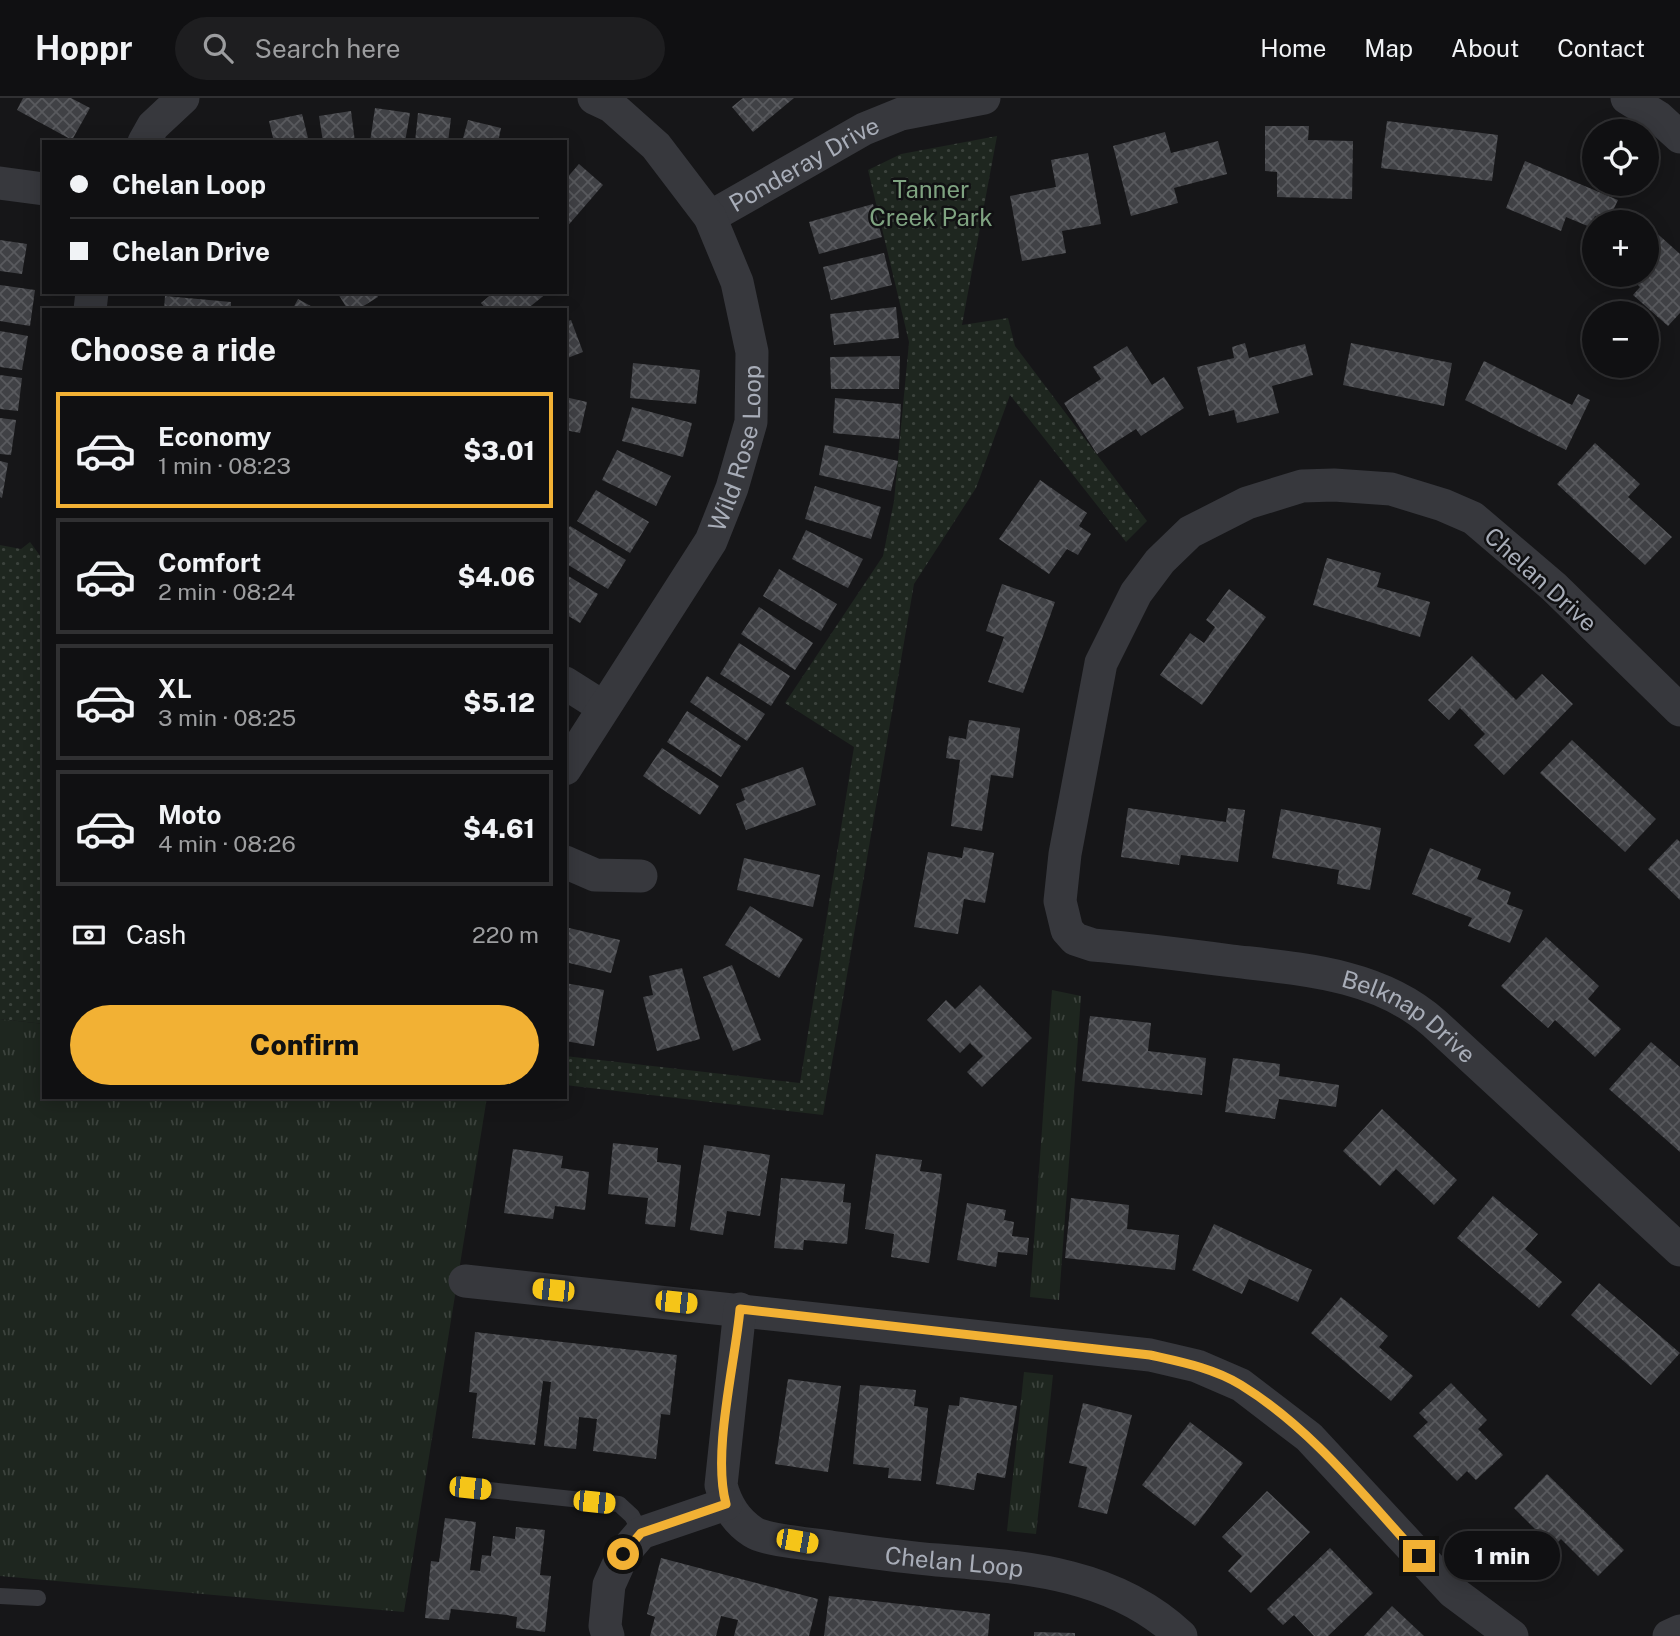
<!DOCTYPE html>
<meta charset="utf-8">
<style>
:root{--surface:#101012;--page:#1e1e20;--text:#f1f3f6;--muted:#9c9d9f;--line:#303032;--accent:#f2b134}
body{margin:0;font-family:"Public Sans",sans-serif;background:var(--page);color:var(--text);height:100vh;display:flex;flex-direction:column;font-size:26px;white-space:nowrap}
*{box-sizing:border-box;margin:0}
p{font-size:23px;color:var(--muted)}
.icon{flex:none;width:38px;height:38px;fill:none;stroke:currentColor;stroke-width:2;stroke-linecap:round;stroke-linejoin:round}
.map{position:relative;flex:1;overflow:hidden}
.side{position:absolute;left:42px;top:210px;width:525px;height:791px;display:flex;flex-direction:column;background:var(--surface);border-radius:0px;box-shadow:0 4px 18px #0003,0 0 0 2px var(--line)}
.side>*{flex:none}
.top-card{position:absolute;left:42px;top:42px;width:525px;height:154px;border-radius:0px;box-shadow:0 4px 18px #0003,0 0 0 2px var(--line);display:grid;align-content:center;height:154px;padding:0 28px;background:var(--surface)}
.controls{position:absolute;left:1582px;top:21px;display:grid;gap:14px}
.controls a{display:grid;place-items:center;width:77px;height:77px;border-radius:50%;background:var(--surface);box-shadow:0 4px 18px #0003,0 0 0 2px var(--line);font-size:35px}
.end{position:absolute;width:32px;height:32px;margin:-16px;border:9px solid #f2b134;background:#111;box-shadow:0 0 0 4px #111}
.from{border-radius:50%}
.bubble{position:absolute;height:49px;border-radius:24px;background:var(--surface);box-shadow:0 4px 18px #0003,0 0 0 2px var(--line);font-size:23px;font-weight:800;line-height:49px;text-align:center}
.car{position:absolute;width:21px;height:42px;margin:-21px -10px;border-radius:9px;box-shadow:0 0 5px 2px #0007;background:linear-gradient(#f5c518 24%,#345 0 40%,#f5c518 0 76%,#345 0 86%,#f5c518 0)}
.top-card b{display:flex;align-items:center;gap:24px;height:66px;font-size:26px}
.top-card b+b{border-top:2px solid var(--line)}
.top-card i{width:18px;height:18px;background:var(--text)}
ul{padding:0;list-style:none}
li{display:flex;align-items:center;gap:21px;height:116px;margin:0 14px 10px;padding:0 14px;border:4px solid var(--line);border-radius:0px}
li div{flex:1}
li b{display:block;font-size:26px}
li em{font-style:normal;font-weight:800}
li.active{border-color:var(--accent)}
li>.icon{width:63px;height:63px;stroke-width:1.5}
h2{padding:0 28px;font-size:32px;line-height:84px}
.pay{display:flex;align-items:center;gap:18px;height:77px;padding:0 28px;font-size:26px}
.pay p{margin-inline-start:auto}
.action{display:flex;gap:14px;margin-top:auto;padding:14px 28px}
.action a{flex:1;height:80px;border-radius:42px;background:var(--accent);color:#111;font-size:28px;font-weight:800;line-height:80px;text-align:center}
header{display:flex;align-items:center;gap:42px;box-sizing:border-box;height:98px;padding:0 35px;background:var(--surface);border-bottom:2px solid var(--line)}
header strong{font-size:33px}
nav{display:flex;gap:38px;margin-inline-start:auto;font-size:24px}
.search{width:490px;height:63px;background:var(--page);display:flex;align-items:center;gap:18px;box-sizing:border-box;padding:0 24px;border-radius:38px;color:var(--muted);font-size:26px}
.map>svg:first-child{display:block}
.grass{fill:url(#grass-tufts)}
.park{fill:url(#park-dots)}
.building{fill:url(#building-cross-hatch)}
.lines{fill:none;stroke-linecap:round;stroke-linejoin:round}
.service{stroke:#37383d;stroke-width:16}
.minor{stroke:#37383d;stroke-width:33}
.route{stroke:#f2b134;stroke-width:9}
.labels{text-anchor:middle;dominant-baseline:central;stroke-width:5;stroke-linejoin:round;paint-order:stroke}
.street-label{font-size:24px;fill:#a8adb8;stroke:#111113}
.park-label{font-size:24px;fill:#7fa381;stroke:#111113}
</style>
<header>
<strong>Hoppr</strong>
<div class="search"><svg class="icon" aria-label="search" viewBox="0 0 24 24"><circle cx="10" cy="10" r="6"/><path d="M15 15l6 6"/></svg>Search here</div>
<nav><a>Home</a><a>Map</a><a>About</a><a>Contact</a></nav>
</header>
<div class="map">
<svg width="1680" height="1538" viewBox="0 0 1680 1538">
<defs>
<pattern id="grass-tufts" width="24" height="20" patternUnits="userSpaceOnUse" patternTransform="scale(1.75)"><rect width="24" height="20" fill="#1e261f"/><path d="M3 7l-1-3M5 7V3M7 7l1-3M15 17l-1-3M17 17v-4M19 17l1-3" fill="none" stroke="#3c433d"/></pattern>
<pattern id="park-dots" width="8" height="8" patternUnits="userSpaceOnUse" patternTransform="scale(1.75)"><rect width="8" height="8" fill="#1e261f"/><path d="M2 2h.1M6 6h.1" fill="none" stroke="#3c433d" stroke-width="1.8" stroke-linecap="round"/></pattern>
<pattern id="building-cross-hatch" width="8" height="8" patternUnits="userSpaceOnUse" patternTransform="scale(1.75)"><rect width="8" height="8" fill="#404145"/><path d="M0 0l8 8M0 8l8-8" fill="none" stroke="#595a5e"/></pattern>
</defs>
<rect width="100%" height="100%" fill="#161618"/>
<g class="grass">
<polygon points="1052,892 1081,898 1059,1202 1030,1199"/>
<polygon points="0,921 44,926 44,999 487,999 404,1514 0,1478"/>
<polygon points="1024,1274 1053,1277 1036,1436 1007,1433"/>
</g>
<g class="park">
<polygon points="997,38 962,227 1008,220 1015,248 1147,423 1126,444 1010,297 976,390 914,486 823,1017 565,987 565,958 800,985 854,649 785,605 883,458 894,403 909,244 868,72 901,56"/>
<polygon points="30,444 44,463 44,926 0,921 0,447 21,451"/>
</g>
<g class="building">
<polygon points="23,0 71,0 90,10 72,42 17,12"/>
<polygon points="743,0 794,0 753,34 732,9"/>
<polygon points="375,10 410,15 405,44 370,44"/>
<polygon points="351,13 355,44 323,44 319,18"/>
<polygon points="418,15 451,20 448,44 415,44"/>
<polygon points="302,16 309,44 274,44 269,23"/>
<polygon points="468,22 501,30 498,44 462,44"/>
<polygon points="1387,23 1498,37 1492,83 1381,70"/>
<polygon points="1265,28 1309,28 1308,42 1353,43 1352,101 1277,99 1277,74 1265,73"/>
<polygon points="1165,34 1171,55 1218,43 1227,76 1174,90 1178,105 1131,118 1113,48"/>
<polygon points="1088,55 1101,126 1062,133 1066,155 1022,163 1010,98 1056,89 1051,62"/>
<polygon points="1525,63 1618,102 1608,123 1595,118 1590,129 1566,119 1561,133 1506,110"/>
<polygon points="579,66 603,87 565,131 565,82"/>
<polygon points="873,106 882,139 819,156 809,124"/>
<polygon points="1651,130 1680,156 1680,215 1668,228 1633,197 1640,189 1627,177 1647,177 1647,135"/>
<polygon points="0,142 27,146 22,176 0,173"/>
<polygon points="884,155 892,187 831,202 823,169"/>
<polygon points="0,187 35,192 30,228 0,223"/>
<polygon points="337,194 376,194 378,199 357,212 348,212"/>
<polygon points="494,194 548,194 526,212 487,212 481,205"/>
<polygon points="165,198 231,204 231,212 164,212"/>
<polygon points="298,201 318,212 292,212"/>
<polygon points="896,209 899,240 834,247 830,216"/>
<polygon points="571,222 583,254 565,261 565,224"/>
<polygon points="0,233 28,238 22,272 0,269"/>
<polygon points="1245,245 1249,260 1305,246 1313,277 1272,288 1279,315 1237,325 1234,312 1209,318 1197,269 1234,260 1232,249"/>
<polygon points="1351,245 1452,265 1444,308 1343,287"/>
<polygon points="1127,248 1152,287 1164,279 1184,310 1141,338 1136,331 1097,356 1064,305 1101,281 1093,269"/>
<polygon points="900,258 899,291 831,291 830,259"/>
<polygon points="1484,263 1572,307 1578,296 1590,302 1566,352 1465,302"/>
<polygon points="633,265 700,272 696,306 630,300"/>
<polygon points="0,277 22,280 18,313 0,311"/>
<polygon points="565,299 587,304 580,335 565,332"/>
<polygon points="835,300 901,306 899,341 833,335"/>
<polygon points="632,309 692,325 683,359 622,343"/>
<polygon points="0,320 16,322 11,357 0,356"/>
<polygon points="1595,345 1640,386 1628,399 1672,439 1645,467 1557,386"/>
<polygon points="825,347 898,363 891,393 819,377"/>
<polygon points="617,352 671,378 656,408 602,382"/>
<polygon points="0,363 8,365 2,400 0,399"/>
<polygon points="1040,382 1087,415 1079,428 1091,436 1078,457 1067,451 1049,476 999,441"/>
<polygon points="815,388 881,409 871,441 805,421"/>
<polygon points="596,392 649,424 630,455 577,423"/>
<polygon points="570,428 626,462 608,491 565,465 565,435"/>
<polygon points="806,432 863,461 848,490 792,461"/>
<polygon points="1327,460 1381,475 1377,489 1430,504 1420,539 1313,507"/>
<polygon points="779,471 837,506 821,533 763,498"/>
<polygon points="565,476 598,496 580,525 565,516"/>
<polygon points="1002,486 1055,504 1023,595 988,584 1004,539 986,533"/>
<polygon points="1229,491 1266,519 1202,607 1160,577 1190,535 1204,545 1215,529 1206,522"/>
<polygon points="759,509 813,545 795,572 741,536"/>
<polygon points="739,545 790,578 771,608 720,576"/>
<polygon points="1472,558 1516,602 1542,576 1573,606 1504,677 1474,647 1485,636 1460,610 1449,622 1428,602"/>
<polygon points="707,578 765,616 747,643 690,604"/>
<polygon points="687,613 741,648 721,679 667,644"/>
<polygon points="969,622 1020,630 1013,680 991,677 982,733 951,728 960,662 946,660 949,638 966,641"/>
<polygon points="1572,642 1656,721 1625,754 1540,675"/>
<polygon points="662,650 719,688 700,717 643,678"/>
<polygon points="803,669 816,707 746,732 736,706 745,702 741,691"/>
<polygon points="1128,710 1226,724 1228,710 1245,712 1238,764 1181,757 1179,767 1121,759"/>
<polygon points="1281,711 1381,730 1370,792 1337,786 1339,772 1272,760"/>
<polygon points="1677,741 1680,744 1680,802 1648,771"/>
<polygon points="964,749 994,755 985,805 964,801 958,836 914,829 928,754 962,760"/>
<polygon points="1430,750 1481,771 1477,781 1511,794 1507,806 1523,812 1510,845 1468,828 1472,820 1412,796"/>
<polygon points="744,760 820,777 813,809 737,792"/>
<polygon points="750,808 803,841 779,880 725,847"/>
<polygon points="565,829 620,842 611,875 565,864"/>
<polygon points="1546,839 1599,888 1588,901 1621,931 1595,959 1555,922 1548,930 1501,888"/>
<polygon points="732,867 761,942 733,953 703,879"/>
<polygon points="682,870 700,941 657,953 643,899 653,897 649,878"/>
<polygon points="565,885 604,892 594,948 565,943"/>
<polygon points="980,887 1032,940 982,989 967,974 983,958 970,945 960,955 927,922 946,902 955,911"/>
<polygon points="1090,918 1151,925 1148,953 1206,960 1202,997 1082,983"/>
<polygon points="1651,944 1680,969 1680,1054 1609,991"/>
<polygon points="1233,960 1280,966 1279,978 1339,987 1336,1009 1279,1001 1275,1021 1225,1014"/>
<polygon points="1382,1011 1457,1082 1434,1107 1396,1071 1380,1088 1343,1053"/>
<polygon points="613,1045 658,1050 657,1064 681,1067 675,1129 645,1126 648,1100 608,1096"/>
<polygon points="704,1047 770,1057 760,1118 727,1113 723,1137 690,1132"/>
<polygon points="513,1051 563,1058 561,1070 589,1074 585,1112 555,1108 553,1121 504,1115"/>
<polygon points="876,1056 922,1062 920,1073 942,1076 929,1165 891,1159 894,1136 865,1131"/>
<polygon points="781,1080 845,1086 843,1104 851,1105 847,1146 804,1142 803,1152 774,1150"/>
<polygon points="1493,1098 1538,1136 1525,1151 1562,1184 1539,1210 1457,1140"/>
<polygon points="1071,1100 1129,1107 1127,1131 1179,1137 1175,1172 1065,1160"/>
<polygon points="967,1105 1006,1112 1004,1122 1014,1124 1012,1138 1029,1140 1027,1157 998,1154 996,1169 957,1162"/>
<polygon points="1214,1126 1312,1172 1298,1204 1249,1181 1242,1196 1192,1172"/>
<polygon points="1599,1185 1680,1255 1651,1287 1571,1217"/>
<polygon points="1341,1199 1388,1238 1379,1249 1413,1278 1391,1303 1311,1235"/>
<polygon points="475,1234 677,1257 670,1317 661,1316 656,1361 593,1353 597,1321 579,1319 576,1351 544,1348 551,1284 543,1283 535,1347 472,1340 477,1295 469,1294"/>
<polygon points="788,1281 841,1288 828,1374 775,1366"/>
<polygon points="1451,1285 1487,1322 1478,1331 1503,1357 1476,1382 1467,1373 1457,1383 1413,1338 1428,1324 1419,1315"/>
<polygon points="860,1287 916,1292 914,1308 928,1310 921,1383 888,1380 889,1370 853,1366"/>
<polygon points="960,1299 1017,1308 1005,1380 977,1375 974,1392 936,1386 949,1307 959,1308"/>
<polygon points="1083,1305 1132,1317 1107,1416 1078,1409 1087,1369 1069,1365"/>
<polygon points="1190,1324 1243,1365 1195,1428 1142,1387"/>
<polygon points="1547,1376 1624,1452 1598,1478 1561,1441 1553,1449 1514,1410"/>
<polygon points="1267,1393 1310,1434 1251,1495 1228,1473 1242,1458 1222,1439"/>
<polygon points="445,1420 476,1424 470,1472 480,1473 482,1457 491,1458 493,1438 515,1441 516,1429 545,1432 540,1477 551,1478 545,1534 516,1530 517,1519 507,1517 451,1511 449,1522 425,1520 431,1463 439,1464"/>
<polygon points="1330,1450 1373,1495 1328,1538 1314,1538 1294,1517 1283,1527 1267,1511"/>
<polygon points="661,1460 818,1501 809,1538 734,1538 738,1522 721,1518 716,1538 650,1538 655,1519 647,1516"/>
<polygon points="829,1498 990,1516 988,1538 824,1538"/>
<polygon points="1392,1508 1424,1538 1364,1538"/>
<polygon points="1034,1534 1075,1535 1075,1538 1034,1538"/>
</g>
<g class="lines">
<g class="service">
<polyline points="470,1390 619,1406 632,1418 641,1435"/>
<polyline points="0,1498 38,1500"/>
</g>
<g class="minor">
<polyline points="1627,0 1658,19 1680,39"/>
<polyline points="144,44 153,28 183,0"/>
<polyline points="0,85 44,91"/>
<path id="s1" d="M710,119L864,31L901,16L984,0"/>
<polyline points="90,212 92,194"/>
<polyline points="565,585 603,609"/>
<path id="s2" d="M1680,612L1554,489L1473,420L1443,407L1391,391L1334,387L1302,388L1247,405L1190,434L1160,463L1136,495L1101,565L1065,756L1060,803L1067,832L1075,841L1093,847C1140,851 1186,857 1232,863C1302,871 1379,876 1434,925L1680,1152"/>
<path id="s3" d="M565,671L711,443L732,390L751,324L752,254L737,184L710,119L656,48L611,8L594,0"/>
<polyline points="565,764 595,777 641,778"/>
<polyline points="465,1183 1150,1257 1197,1268 1241,1287 1309,1339 1453,1494 1512,1538"/>
<path id="s4" d="M740,1211L721,1387C726,1407 736,1423 753,1434C767,1443 813,1446 831,1449C867,1454 902,1459 937,1462C1024,1469 1113,1474 1181,1538"/>
<polyline points="608,1538 605,1528 609,1487 623,1456 641,1435 726,1406"/>
<polyline points="1669,1538 1680,1533"/>
</g>
</g>
<g class="lines">
<path class="route" d="M623,1456L641,1435L726,1406C712,1354 735,1266 740,1211L1150,1257C1181,1264 1213,1270 1241,1287C1311,1330 1364,1398 1419,1458"/>
</g>
<g class="labels">
<g class="street-label">
<text stroke="none"><textPath href="#s1" startOffset="108">Ponderay Drive</textPath></text>
<text stroke="none"><textPath href="#s3" startOffset="368">Wild Rose Loop</textPath></text>
<text transform="translate(1541 481) rotate(42)">Chelan Drive</text>
<text stroke="none"><textPath href="#s2" startOffset="1372">Belknap Drive</textPath></text>
<text stroke="none"><textPath href="#s4" startOffset="439">Chelan Loop</textPath></text>
</g>
<g class="park-label">
<text x="931" y="91">Tanner<tspan x="931" dy="28">Creek Park</tspan></text>
</g>
</g>
</svg>
<div class="controls">
<a><svg class="icon" aria-label="locate" viewBox="0 0 24 24"><circle cx="12" cy="12" r="6"/><path d="M12 2v4M12 18v4M2 12h4M18 12h4"/></svg></a>
<a>+</a>
<a>−</a>
</div>
<i class="end from" style="left:623px;top:1456px"></i>
<i class="end" style="left:1419px;top:1458px"></i>
<div class="bubble" style="left:1444px;top:1433px;width:116px">1 min</div>
<i class="car" style="left:553px;top:1192px;rotate:276deg"></i>
<i class="car" style="left:676px;top:1204px;rotate:96deg"></i>
<i class="car" style="left:470px;top:1390px;rotate:96deg"></i>
<i class="car" style="left:594px;top:1404px;rotate:96deg"></i>
<i class="car" style="left:797px;top:1443px;rotate:100deg"></i>
<div class="top-card">
<b><i class="from"></i>Chelan Loop</b>
<b><i></i>Chelan Drive</b>
</div>
<section class="side">
<h2>Choose a ride</h2>
<ul>
<li class="active"><svg class="icon" aria-label="car" viewBox="0 0 24 24"><path d="M5 17H2v-5l4-1 3-4h7l3 4 3 1v5h-3M9 17h6M6 11h13"/><circle cx="7" cy="17" r="2"/><circle cx="17" cy="17" r="2"/></svg><div><b>Economy</b><p>1 min · 08:23</p></div><em>$3.01</em></li>
<li><svg class="icon" aria-label="car" viewBox="0 0 24 24"><path d="M5 17H2v-5l4-1 3-4h7l3 4 3 1v5h-3M9 17h6M6 11h13"/><circle cx="7" cy="17" r="2"/><circle cx="17" cy="17" r="2"/></svg><div><b>Comfort</b><p>2 min · 08:24</p></div><em>$4.06</em></li>
<li><svg class="icon" aria-label="car" viewBox="0 0 24 24"><path d="M5 17H2v-5l4-1 3-4h7l3 4 3 1v5h-3M9 17h6M6 11h13"/><circle cx="7" cy="17" r="2"/><circle cx="17" cy="17" r="2"/></svg><div><b>XL</b><p>3 min · 08:25</p></div><em>$5.12</em></li>
<li><svg class="icon" aria-label="car" viewBox="0 0 24 24"><path d="M5 17H2v-5l4-1 3-4h7l3 4 3 1v5h-3M9 17h6M6 11h13"/><circle cx="7" cy="17" r="2"/><circle cx="17" cy="17" r="2"/></svg><div><b>Moto</b><p>4 min · 08:26</p></div><em>$4.61</em></li>
</ul>
<div class="pay"><svg class="icon" aria-label="cash" viewBox="0 0 24 24"><path d="M3 7h18v10H3z"/><circle cx="12" cy="12" r="2"/></svg>Cash<p>220 m</p></div>
<div class="action"><a>Confirm</a></div>
</section>
</div>
